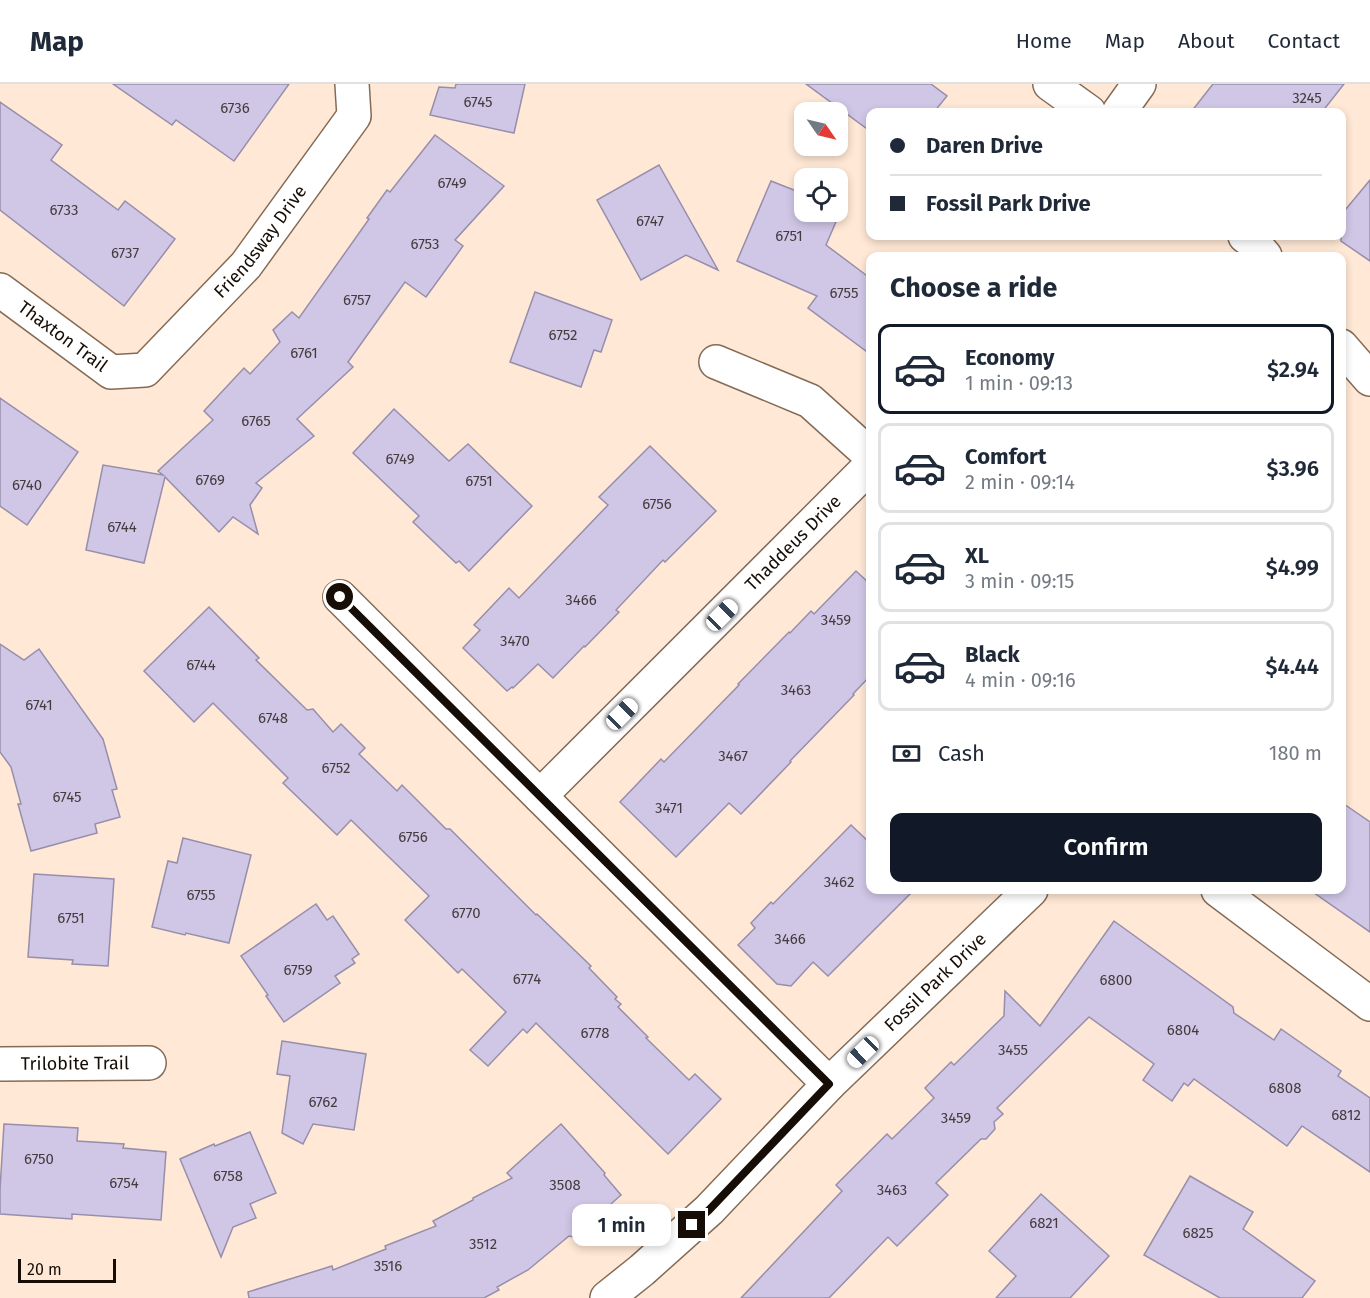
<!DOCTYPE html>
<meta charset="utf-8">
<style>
:root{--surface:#fff;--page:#f6f6f7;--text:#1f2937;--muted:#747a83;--line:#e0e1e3;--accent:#111827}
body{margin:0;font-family:"Fira Sans",sans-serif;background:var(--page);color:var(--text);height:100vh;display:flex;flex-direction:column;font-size:22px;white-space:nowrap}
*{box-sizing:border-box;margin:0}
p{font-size:20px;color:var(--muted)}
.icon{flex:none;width:33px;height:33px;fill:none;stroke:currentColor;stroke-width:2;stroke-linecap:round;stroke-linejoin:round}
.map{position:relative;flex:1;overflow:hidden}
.panel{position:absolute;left:866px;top:168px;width:480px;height:642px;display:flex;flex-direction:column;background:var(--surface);border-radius:12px;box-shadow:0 3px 9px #0003}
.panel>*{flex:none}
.top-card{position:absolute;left:866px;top:24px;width:480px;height:132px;border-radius:12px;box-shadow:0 3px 9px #0003;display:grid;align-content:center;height:132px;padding:0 24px;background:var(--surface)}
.needle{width:39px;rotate:124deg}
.tools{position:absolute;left:794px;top:18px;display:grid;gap:12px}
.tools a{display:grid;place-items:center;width:54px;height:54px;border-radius:12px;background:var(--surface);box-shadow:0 3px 9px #0003;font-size:30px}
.scale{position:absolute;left:18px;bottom:15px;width:98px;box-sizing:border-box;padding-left:6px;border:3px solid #160d06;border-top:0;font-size:16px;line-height:21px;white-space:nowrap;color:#160d06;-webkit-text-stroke:4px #ffe8d5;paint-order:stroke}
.end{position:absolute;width:27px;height:27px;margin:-14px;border:8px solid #160d06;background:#fff;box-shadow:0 0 0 3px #fff}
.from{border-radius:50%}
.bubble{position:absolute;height:42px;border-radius:12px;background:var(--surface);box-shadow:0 3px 9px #0003;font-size:20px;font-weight:600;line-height:42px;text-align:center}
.car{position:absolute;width:18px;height:36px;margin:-18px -9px;border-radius:8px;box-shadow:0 0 4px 2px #0007;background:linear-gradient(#fff 24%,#345 0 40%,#fff 0 76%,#345 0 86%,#fff 0)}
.top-card b{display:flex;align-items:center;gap:21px;height:57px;font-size:22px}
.top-card b+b{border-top:2px solid var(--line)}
.top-card i{width:15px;height:15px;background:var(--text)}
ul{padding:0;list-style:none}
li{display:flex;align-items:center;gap:18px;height:90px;margin:0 12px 9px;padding:0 12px;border:3px solid var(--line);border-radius:12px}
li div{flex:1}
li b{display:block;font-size:22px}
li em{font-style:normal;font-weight:600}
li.active{border-color:var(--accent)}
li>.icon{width:54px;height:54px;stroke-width:1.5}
h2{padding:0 24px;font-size:27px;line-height:72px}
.pay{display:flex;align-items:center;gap:15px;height:66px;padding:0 24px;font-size:22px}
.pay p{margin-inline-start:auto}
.primary-button{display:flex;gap:12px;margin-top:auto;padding:12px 24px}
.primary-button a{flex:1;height:69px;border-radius:12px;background:var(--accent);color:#fff;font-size:24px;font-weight:600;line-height:69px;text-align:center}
header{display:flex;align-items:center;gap:36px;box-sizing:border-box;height:84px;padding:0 30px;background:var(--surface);border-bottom:2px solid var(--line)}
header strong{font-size:28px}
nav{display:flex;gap:33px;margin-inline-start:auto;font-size:21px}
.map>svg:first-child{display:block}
.building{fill:#d0c7e6;stroke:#978eab;stroke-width:1.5}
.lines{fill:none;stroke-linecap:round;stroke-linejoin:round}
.street-casing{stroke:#846b56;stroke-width:36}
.street{stroke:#fff;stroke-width:33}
.route{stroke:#160d06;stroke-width:8}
.labels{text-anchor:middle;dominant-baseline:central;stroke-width:4.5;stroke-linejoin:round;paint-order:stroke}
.number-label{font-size:15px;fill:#443c3e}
.street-label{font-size:18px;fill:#160d06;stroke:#ffe8d5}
</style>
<header>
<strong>Map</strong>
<nav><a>Home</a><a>Map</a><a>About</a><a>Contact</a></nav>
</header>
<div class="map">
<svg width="1370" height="1214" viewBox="0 0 1370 1214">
<rect width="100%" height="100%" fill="#ffe8d5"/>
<g class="building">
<polygon points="113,0 289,0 234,77 176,36 172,41"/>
<polygon points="456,0 525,0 514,49 430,31 439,3 455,4"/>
<polygon points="806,0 931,0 947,12 934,28 870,28 870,47"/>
<polygon points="1213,0 1344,0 1322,28 1191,28"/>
<polygon points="0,18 62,61 51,76 118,126 125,117 175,155 124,222 0,126"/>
<polygon points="435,51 504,102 455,156 463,162 426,213 405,198 348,278 353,283 297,335 314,352 256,399 262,404 250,421 258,450 233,433 219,448 165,393 144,479 86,466 103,381 163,391 158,387 213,336 204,327 244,284 250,290 280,258 273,246 292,228 299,234 369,135 367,134 387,106 390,108"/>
<polygon points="659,81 718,186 686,171 641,196 597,116"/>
<polygon points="1370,96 1370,177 1341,157 1341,131"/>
<polygon points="771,97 804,110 804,128 837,128 837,125 841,126 826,161 870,194 870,270 808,224 817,212 737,177"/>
<polygon points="535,208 612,236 601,268 594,266 581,303 510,278"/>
<polygon points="0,314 78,368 27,441 0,422"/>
<polygon points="394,325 449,377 468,360 532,422 469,487 459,477 456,479 413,438 419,432 353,369"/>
<polygon points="650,362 716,427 665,478 663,476 616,526 619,528 585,563 584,562 553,594 538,580 513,604 512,603 507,607 463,564 480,546 474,541 509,504 519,514 608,421 599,413"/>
<polygon points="856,487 870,500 870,592 853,610 854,611 790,677 791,678 741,730 729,719 676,773 620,718 661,675 664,678 739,601 738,600 789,548 790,549 811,527 814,530"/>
<polygon points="209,523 259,574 256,576 307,626 313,625 333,648 341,640 365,664 359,670 397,707 402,701 446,745 450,745 536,831 537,830 591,882 589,884 617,913 615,915 621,920 618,923 648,953 646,954 689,996 695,990 721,1015 668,1070 536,939 527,949 523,945 488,982 470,966 506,928 462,885 458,889 405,836 429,812 351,736 337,751 283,699 288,694 213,619 194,638 144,587"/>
<polygon points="0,560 24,576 39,565 103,655 117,705 112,706 120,733 95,740 97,749 31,767 18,720 21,720 11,683 0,668"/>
<polygon points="1341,718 1370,738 1370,848 1310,806 1341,806"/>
<polygon points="851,741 870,759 870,806 914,806 828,892 813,878 791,902 777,900 738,861 755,844 751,839 771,818 773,820"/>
<polygon points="183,754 251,771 229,859 186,849 185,851 152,843 168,777 177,779"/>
<polygon points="34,790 114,795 108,882 72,880 73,876 28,873"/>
<polygon points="316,820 327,836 333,832 359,870 352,875 355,879 335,892 340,899 284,938 266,912 268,911 241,872"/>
<polygon points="1114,837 1233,923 1234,929 1274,956 1281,945 1341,987 1338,992 1370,1014 1370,1088 1302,1042 1287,1062 1194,995 1188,1002 1184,999 1172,1017 1143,996 1154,980 1089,933 997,1024 1003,1030 994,1038 995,1045 986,1055 981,1055 936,1099 948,1111 897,1162 888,1153 829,1214 741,1214 842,1107 836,1101 887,1050 892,1055 934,1014 925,1004 951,978 954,981 1004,932 1005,907 1040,942"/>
<polygon points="282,957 366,970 354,1046 313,1040 303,1060 282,1049 290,992 277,990"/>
<polygon points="4,1040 78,1044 77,1057 124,1060 123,1064 166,1068 161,1136 72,1130 72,1135 0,1130 0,1105"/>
<polygon points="561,1040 605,1089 604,1091 621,1111 583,1145 582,1155 569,1152 528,1186 497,1203 499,1206 484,1214 249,1214 248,1208 332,1182 333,1186 386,1165 385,1162 436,1142 433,1137 473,1116 473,1114 512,1094 507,1089"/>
<polygon points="250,1048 276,1109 250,1120 256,1134 233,1143 221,1173 180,1075 214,1060 215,1062"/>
<polygon points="1190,1092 1253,1128 1243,1145 1315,1197 1302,1214 1220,1214 1144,1171"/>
<polygon points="1041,1110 1109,1172 1070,1214 996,1214 1016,1192 989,1167"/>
</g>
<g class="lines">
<g class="street-casing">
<g id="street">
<polyline points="1050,0 1089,28"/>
<polyline points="1119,28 1139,0"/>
<polyline points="1245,152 1253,158 1265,172"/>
<path id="s1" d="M0,206L111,288L145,286L246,181L354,32L352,0"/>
<polyline points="1341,262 1370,295"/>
<polyline points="716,278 810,317 870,371"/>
<polyline points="340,513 829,1000"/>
<path id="s2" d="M540,712L870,382"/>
<polyline points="1218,806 1370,920"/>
<path id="s3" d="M0,980L149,979"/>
<path id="s4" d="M607,1214L642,1186L709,1126L829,1000L1031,806"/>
</g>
</g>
<use href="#street" class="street"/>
</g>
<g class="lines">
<polyline class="route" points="340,513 829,1000 709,1126 692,1141"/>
</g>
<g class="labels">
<g class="number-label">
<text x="1307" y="14">3245</text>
<text x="478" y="18">6745</text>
<text x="235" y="24">6736</text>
<text x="452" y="99">6749</text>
<text x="64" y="126">6733</text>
<text x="650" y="137">6747</text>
<text x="789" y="152">6751</text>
<text x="425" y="160">6753</text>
<text x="125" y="169">6737</text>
<text x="844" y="209">6755</text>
<text x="357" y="216">6757</text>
<text x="563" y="251">6752</text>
<text x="304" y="269">6761</text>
<text x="256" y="337">6765</text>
<text x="400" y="375">6749</text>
<text x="210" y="396">6769</text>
<text x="479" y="397">6751</text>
<text x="27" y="401">6740</text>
<text x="657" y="420">6756</text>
<text x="122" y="443">6744</text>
<text x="581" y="516">3466</text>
<text x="836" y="536">3459</text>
<text x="515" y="557">3470</text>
<text x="201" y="581">6744</text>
<text x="796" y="606">3463</text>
<text x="39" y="621">6741</text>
<text x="273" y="634">6748</text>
<text x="733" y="672">3467</text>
<text x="336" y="684">6752</text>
<text x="67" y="713">6745</text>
<text x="669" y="724">3471</text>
<text x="413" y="753">6756</text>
<text x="839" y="798">3462</text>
<text x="201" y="811">6755</text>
<text x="466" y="829">6770</text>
<text x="71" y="834">6751</text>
<text x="790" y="855">3466</text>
<text x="298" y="886">6759</text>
<text x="527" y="895">6774</text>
<text x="1116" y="896">6800</text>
<text x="1183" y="946">6804</text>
<text x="595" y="949">6778</text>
<text x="1013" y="966">3455</text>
<text x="1285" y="1004">6808</text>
<text x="323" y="1018">6762</text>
<text x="1346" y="1031">6812</text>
<text x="956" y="1034">3459</text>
<text x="39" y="1075">6750</text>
<text x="228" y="1092">6758</text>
<text x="124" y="1099">6754</text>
<text x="565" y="1101">3508</text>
<text x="892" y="1106">3463</text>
<text x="1044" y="1139">6821</text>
<text x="1198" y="1149">6825</text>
<text x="483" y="1160">3512</text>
<text x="388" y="1182">3516</text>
</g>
<g class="street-label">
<text stroke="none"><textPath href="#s1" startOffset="345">Friendsway Drive</textPath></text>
<text stroke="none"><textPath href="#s1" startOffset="78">Thaxton Trail</textPath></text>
<text stroke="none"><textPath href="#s2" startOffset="358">Thaddeus Drive</textPath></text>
<text stroke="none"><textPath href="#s4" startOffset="456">Fossil Park Drive</textPath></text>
<text stroke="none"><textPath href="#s3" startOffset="75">Trilobite Trail</textPath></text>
</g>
</g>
</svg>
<div class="tools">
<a><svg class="needle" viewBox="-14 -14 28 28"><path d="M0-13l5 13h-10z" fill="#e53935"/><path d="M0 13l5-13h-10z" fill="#747a83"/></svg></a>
<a><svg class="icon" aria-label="locate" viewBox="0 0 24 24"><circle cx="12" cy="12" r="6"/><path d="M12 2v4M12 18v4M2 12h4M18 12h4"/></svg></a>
</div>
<div class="scale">20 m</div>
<i class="end from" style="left:340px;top:513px"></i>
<i class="end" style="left:692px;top:1141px"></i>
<div class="bubble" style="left:572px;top:1120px;width:99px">1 min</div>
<i class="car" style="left:722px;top:531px;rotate:45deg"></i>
<i class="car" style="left:622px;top:630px;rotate:45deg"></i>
<i class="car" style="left:863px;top:968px;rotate:226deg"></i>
<div class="top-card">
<b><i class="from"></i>Daren Drive</b>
<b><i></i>Fossil Park Drive</b>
</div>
<section class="panel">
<h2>Choose a ride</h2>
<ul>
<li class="active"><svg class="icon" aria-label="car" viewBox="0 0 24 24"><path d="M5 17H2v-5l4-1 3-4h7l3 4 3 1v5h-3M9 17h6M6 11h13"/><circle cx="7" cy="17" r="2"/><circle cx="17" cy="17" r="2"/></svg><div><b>Economy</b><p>1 min · 09:13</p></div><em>$2.94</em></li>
<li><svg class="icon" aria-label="car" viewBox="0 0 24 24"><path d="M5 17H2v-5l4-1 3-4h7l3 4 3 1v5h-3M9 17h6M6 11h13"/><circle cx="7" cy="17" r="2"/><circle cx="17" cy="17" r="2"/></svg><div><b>Comfort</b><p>2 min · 09:14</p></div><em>$3.96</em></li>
<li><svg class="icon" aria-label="car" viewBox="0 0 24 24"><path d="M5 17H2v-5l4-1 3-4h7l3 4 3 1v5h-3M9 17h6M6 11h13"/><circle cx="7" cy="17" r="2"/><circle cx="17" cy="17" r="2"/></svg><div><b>XL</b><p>3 min · 09:15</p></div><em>$4.99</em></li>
<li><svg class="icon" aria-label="car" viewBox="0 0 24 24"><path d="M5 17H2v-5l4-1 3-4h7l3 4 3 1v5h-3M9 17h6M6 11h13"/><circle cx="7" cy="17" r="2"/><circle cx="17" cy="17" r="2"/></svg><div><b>Black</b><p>4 min · 09:16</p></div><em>$4.44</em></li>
</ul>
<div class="pay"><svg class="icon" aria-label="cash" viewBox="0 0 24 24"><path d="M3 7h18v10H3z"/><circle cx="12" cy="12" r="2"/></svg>Cash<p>180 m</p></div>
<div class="primary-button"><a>Confirm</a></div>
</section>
</div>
